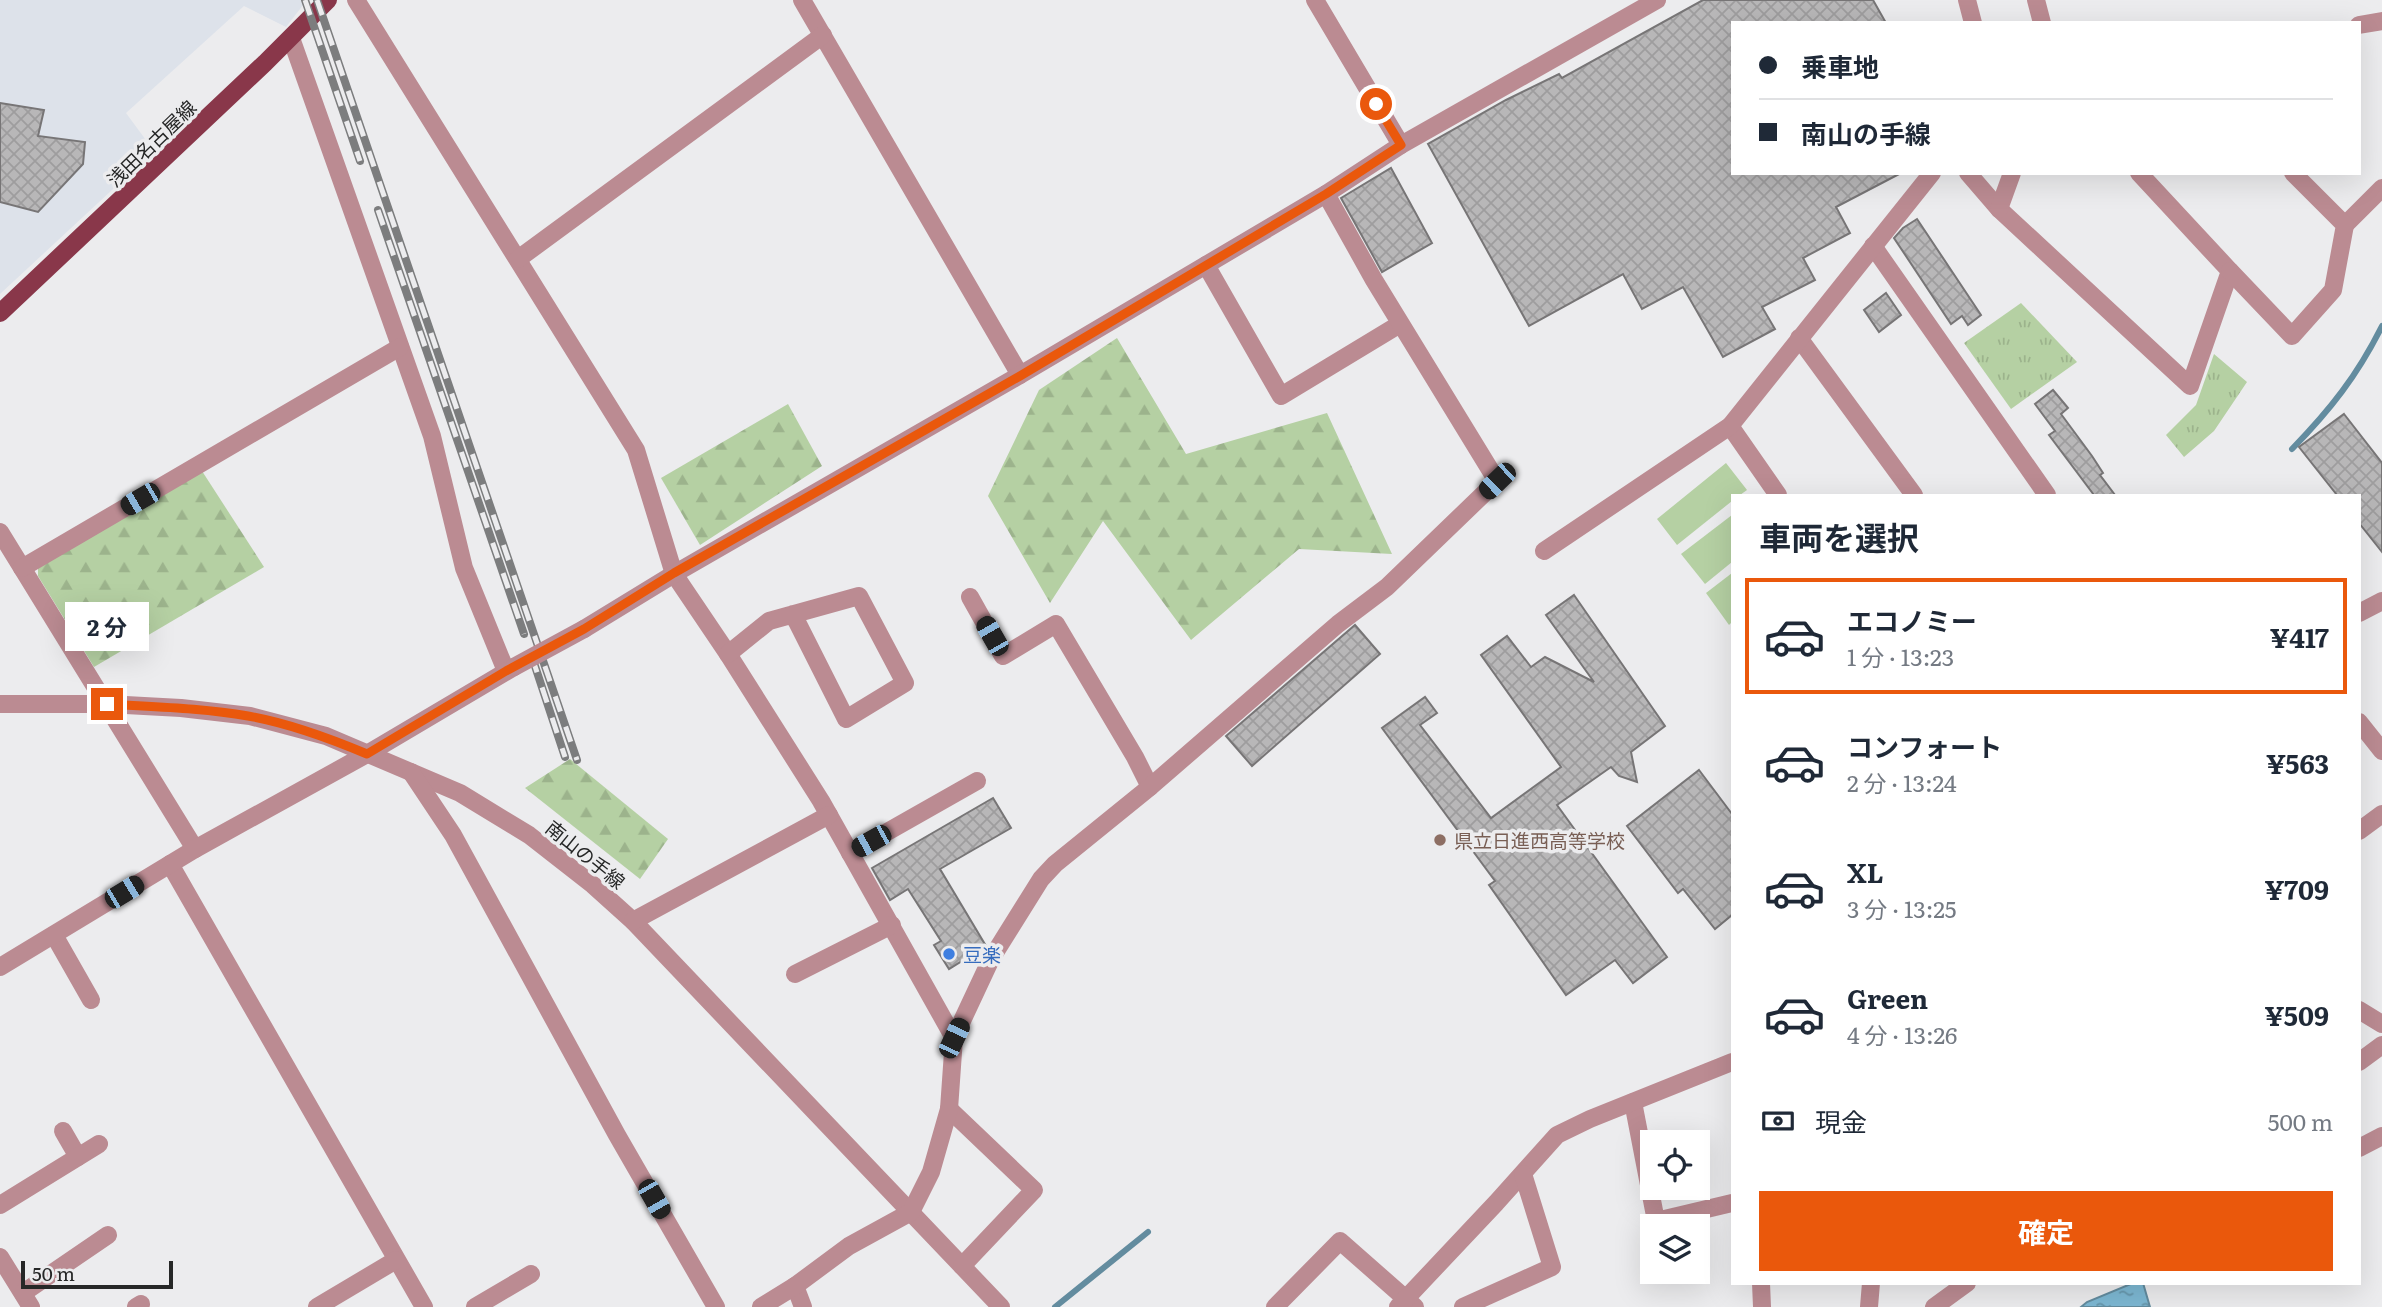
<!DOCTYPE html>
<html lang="ja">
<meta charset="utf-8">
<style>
:root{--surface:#fff;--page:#f2f2f3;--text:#1f2937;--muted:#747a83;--line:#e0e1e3;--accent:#ea580c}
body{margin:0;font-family:Literata,"Noto Sans JP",serif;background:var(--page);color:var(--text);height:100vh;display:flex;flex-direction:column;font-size:26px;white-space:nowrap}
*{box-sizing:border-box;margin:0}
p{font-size:23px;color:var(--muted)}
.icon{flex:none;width:38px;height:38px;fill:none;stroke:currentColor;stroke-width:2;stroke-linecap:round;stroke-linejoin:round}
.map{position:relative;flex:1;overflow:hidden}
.details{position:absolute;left:1731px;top:494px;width:630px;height:791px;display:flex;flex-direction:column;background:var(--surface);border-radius:0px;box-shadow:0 7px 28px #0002}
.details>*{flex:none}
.guide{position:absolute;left:1731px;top:21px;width:630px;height:154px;border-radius:0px;box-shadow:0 7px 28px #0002;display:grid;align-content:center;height:154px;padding:0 28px;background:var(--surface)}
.buttons{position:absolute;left:1640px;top:1130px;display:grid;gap:14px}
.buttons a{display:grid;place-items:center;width:70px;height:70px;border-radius:0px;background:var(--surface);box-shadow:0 7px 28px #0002;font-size:35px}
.scale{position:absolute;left:21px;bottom:18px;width:152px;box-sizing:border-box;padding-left:7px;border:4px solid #262727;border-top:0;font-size:19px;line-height:24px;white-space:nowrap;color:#262727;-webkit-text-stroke:5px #ececee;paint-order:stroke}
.end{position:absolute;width:32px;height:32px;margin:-16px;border:9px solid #ea580c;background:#fff;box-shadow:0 0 0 4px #fff}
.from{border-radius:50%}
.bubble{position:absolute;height:49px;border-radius:0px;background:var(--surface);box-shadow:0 7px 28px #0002;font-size:23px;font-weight:700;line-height:49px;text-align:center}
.car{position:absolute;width:21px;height:42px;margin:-21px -10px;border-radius:9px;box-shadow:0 0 5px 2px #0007;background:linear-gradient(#222 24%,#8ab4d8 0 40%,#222 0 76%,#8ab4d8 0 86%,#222 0)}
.guide b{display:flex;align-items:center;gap:24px;height:66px;font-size:26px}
.guide b+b{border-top:2px solid var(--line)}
.guide i{width:18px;height:18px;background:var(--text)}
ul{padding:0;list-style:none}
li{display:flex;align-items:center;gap:21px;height:116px;margin:0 14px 10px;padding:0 14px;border:4px solid transparent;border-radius:0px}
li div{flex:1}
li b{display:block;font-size:26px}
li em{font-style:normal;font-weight:700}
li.current{border-color:var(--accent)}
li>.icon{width:63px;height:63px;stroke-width:1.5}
h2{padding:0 28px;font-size:32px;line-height:84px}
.pay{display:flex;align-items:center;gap:18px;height:77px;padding:0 28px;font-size:26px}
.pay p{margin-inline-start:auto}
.action{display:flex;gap:14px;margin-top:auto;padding:14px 28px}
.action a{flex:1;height:80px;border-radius:0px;background:var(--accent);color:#fff;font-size:28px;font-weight:700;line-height:80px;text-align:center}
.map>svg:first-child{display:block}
.built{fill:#dde2ea}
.grass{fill:#b5d0a3}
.forest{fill:url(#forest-firs)}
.park{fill:url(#park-tufts)}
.water{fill:url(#water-ripples);stroke:#638c9f;stroke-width:2}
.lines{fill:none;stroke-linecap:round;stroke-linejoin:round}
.stream{stroke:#638c9f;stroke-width:6}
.building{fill:url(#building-cross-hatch);stroke:#777576;stroke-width:2}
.minor{stroke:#bb8b92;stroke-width:18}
.major{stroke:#89374a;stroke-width:18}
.rail-casing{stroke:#7c7d7e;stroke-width:8}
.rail{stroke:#ececee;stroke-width:5;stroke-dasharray:16;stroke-linecap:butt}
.minor-bridge{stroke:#bb8b92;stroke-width:18}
.route{stroke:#ea580c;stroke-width:9}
.education-dot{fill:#8d6e63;stroke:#ececee;stroke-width:2.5}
.shop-dot{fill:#3f7fe0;stroke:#ececee;stroke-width:2.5}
.labels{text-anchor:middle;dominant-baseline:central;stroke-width:7;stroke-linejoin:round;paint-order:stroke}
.street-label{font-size:19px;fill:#262727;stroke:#ececee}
.education-label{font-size:19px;fill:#785e54;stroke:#ececee;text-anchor:start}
.shop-label{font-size:19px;fill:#366cbe;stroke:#ececee;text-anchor:start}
</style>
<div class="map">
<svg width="2382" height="1307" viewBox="0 0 2382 1307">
<defs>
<pattern id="forest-firs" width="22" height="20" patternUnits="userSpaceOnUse" patternTransform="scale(1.75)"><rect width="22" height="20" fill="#b5d0a3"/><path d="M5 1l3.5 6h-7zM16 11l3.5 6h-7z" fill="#9cb38c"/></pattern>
<pattern id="park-tufts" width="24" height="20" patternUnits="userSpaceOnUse" patternTransform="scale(1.75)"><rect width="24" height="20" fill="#b5d0a3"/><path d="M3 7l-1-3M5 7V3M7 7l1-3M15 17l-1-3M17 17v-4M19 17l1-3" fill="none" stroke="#9cb38c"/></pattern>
<pattern id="water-ripples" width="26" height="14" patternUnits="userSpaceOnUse" patternTransform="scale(1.75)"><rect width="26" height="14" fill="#7db8d3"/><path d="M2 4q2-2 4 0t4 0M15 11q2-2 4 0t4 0" fill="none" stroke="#6696ab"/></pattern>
<pattern id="building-cross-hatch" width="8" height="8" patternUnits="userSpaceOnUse" patternTransform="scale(1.75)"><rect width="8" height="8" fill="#b8b7b8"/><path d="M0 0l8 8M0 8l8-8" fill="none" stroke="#9e9d9e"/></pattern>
</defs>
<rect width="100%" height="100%" fill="#ececee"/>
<polygon class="built" points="0,0 307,0 286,27 244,6 126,113 154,151 0,294"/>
<g class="grass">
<polygon points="1726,463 1747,490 1740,495 1732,495 1732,501 1677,545 1657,519"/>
<polygon points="1732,515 1732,562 1705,584 1681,554"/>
<polygon points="1732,573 1732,622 1729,625 1706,593"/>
</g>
<g class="forest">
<polygon points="1117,338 1186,454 1327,413 1392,554 1299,549 1191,640 1103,521 1050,603 988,496 1039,390"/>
<polygon points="788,404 822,466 700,545 661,478"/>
<polygon points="202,471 264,567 94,667 38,576 38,567"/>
<polygon points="570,759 668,839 640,879 525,788"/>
</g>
<g class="park">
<polygon points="2021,303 2077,362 2011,409 1964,343"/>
<polygon points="2214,354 2247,382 2214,431 2184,457 2166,435 2196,405"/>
</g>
<polygon class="water" points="2133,1283 2143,1283 2150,1307 2081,1307 2087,1302"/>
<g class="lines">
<g class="stream">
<path d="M2292,449C2330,410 2357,376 2382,326"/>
<polyline points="1055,1307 1148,1232"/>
</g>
</g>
<g class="building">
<polygon points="1703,0 1873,0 1886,23 1732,23 1732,173 1901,173 1836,207 1850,233 1803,258 1815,280 1762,307 1775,329 1723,357 1683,287 1642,309 1623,274 1529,326 1428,144 1506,100 1559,74 1562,78"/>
<polygon points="0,103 44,110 38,136 85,142 83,164 38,212 0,202"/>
<polygon points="1391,168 1432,243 1382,272 1341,198"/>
<polygon points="1917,219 1981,315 1968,325 1962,316 1951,324 1894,238 1903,228"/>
<polygon points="1886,293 1901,315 1879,332 1864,310"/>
<polygon points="2053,390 2068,408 2061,414 2092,456 2103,473 2100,475 2115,495 2094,495 2049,435 2055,431 2035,404"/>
<polygon points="2344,414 2382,463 2382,552 2359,523 2359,495 2337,495 2299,447"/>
<polygon points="1574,595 1665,726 1631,752 1637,782 1619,776 1611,767 1557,805 1667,957 1633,983 1615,960 1566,995 1489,885 1495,881 1382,728 1425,697 1437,713 1420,725 1491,818 1561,767 1481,655 1507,636 1531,667 1545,657 1594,682 1546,615"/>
<polygon points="1355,625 1380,654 1252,766 1226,736"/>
<polygon points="1699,770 1732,814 1732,915 1715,929 1683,889 1678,893 1627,826"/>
<polygon points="993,798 1011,828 940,869 986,946 949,969 934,945 941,941 908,889 890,900 872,868"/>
</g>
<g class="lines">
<g class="minor">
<polyline points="356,0 636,450 674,574 728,654 821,801 954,1038"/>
<polyline points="802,0 1020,375"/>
<polyline points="1315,0 1401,145"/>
<polyline points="1967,0 1973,23"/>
<polyline points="2036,0 2042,23"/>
<polyline points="2359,25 2382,21"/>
<polyline points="291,38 432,436 464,568 506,671"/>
<polyline points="1968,173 1999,209 2190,386 2230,271 2139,173"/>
<polyline points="1999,209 2012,173"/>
<polyline points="2345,225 2382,188"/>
<polyline points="1873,246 2047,495"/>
<polyline points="518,259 823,35"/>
<polyline points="1206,265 1281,396 1400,324"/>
<polyline points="2230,271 2292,336 2333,290 2345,225 2293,173"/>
<polyline points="1799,338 1914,495"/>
<polyline points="1730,426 1778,495"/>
<polyline points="0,532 195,849"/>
<polyline points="1544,551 1730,426 1932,173"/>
<polyline points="22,568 400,347"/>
<polyline points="970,597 1003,656 1056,624 1135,757 1150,787"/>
<polyline points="2359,613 2382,601"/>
<polyline points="584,629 674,574 1020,375 1206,265 1326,194 1401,145 1657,0"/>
<polyline points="728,654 769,621 859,596 905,683 846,719 793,614"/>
<polyline points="0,704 107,704 181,708 250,716 326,736 460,793 529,835 593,885 633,921 1001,1307"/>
<polyline points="2359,722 2382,751"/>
<polyline points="411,772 453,835 617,1135 716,1307"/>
<polyline points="2359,831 2382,814"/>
<polyline points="850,853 977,781"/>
<polyline points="170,864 424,1307"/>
<polyline points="633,921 829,815"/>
<polyline points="54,935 91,1000"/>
<polyline points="0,967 195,849 367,754 514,667"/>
<polyline points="795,974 892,925"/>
<polyline points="2359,1010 2382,1024"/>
<polyline points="2359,1062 2382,1045"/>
<polyline points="1633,1102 1656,1221 1732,1203"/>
<polyline points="949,1109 1034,1190 962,1266"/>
<polyline points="63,1131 78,1157"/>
<polyline points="2359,1148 2382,1136"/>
<polyline points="0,1205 99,1144"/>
<polyline points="0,1257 31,1307"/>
<polyline points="1761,1283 1762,1307"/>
<polyline points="795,1286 803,1307"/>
<polyline points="23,1293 108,1235"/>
<polyline points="136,1307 141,1304"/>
<polyline points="317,1307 396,1260"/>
<polyline points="475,1307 531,1274"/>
<polyline points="761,1307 795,1286 849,1246 911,1212 931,1172 949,1109 954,1038 991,959 1041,879 1055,864 1150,787 1338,624 1387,587 1497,481 1374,280 1326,194"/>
<polyline points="1275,1307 1340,1241 1415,1307"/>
<polyline points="1398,1307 1496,1203 1557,1135 1590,1119 1732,1062"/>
<polyline points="1463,1307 1552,1267 1523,1174"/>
<polyline points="1869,1307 1871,1283"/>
<polyline points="1934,1307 1967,1283"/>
</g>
<polyline class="major" points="0,313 265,63 328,0"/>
<g class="rail-casing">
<g id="rail">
<polyline points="305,0 360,161"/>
<polyline points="317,0 577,760"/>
<polyline points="378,210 524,634"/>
<polyline points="532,657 565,757"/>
</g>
</g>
<use href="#rail" class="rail"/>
<polyline class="minor-bridge" points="514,667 584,629"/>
</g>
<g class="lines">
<path class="route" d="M107,704C155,707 202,708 248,716C289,723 329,738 367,754L506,671L584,629L674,573L1020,376L1326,194L1401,145L1376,104"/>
</g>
<circle class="education-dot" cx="1440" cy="840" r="7"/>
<circle class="shop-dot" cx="949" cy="954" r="7"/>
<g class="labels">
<g class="street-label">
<text transform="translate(151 143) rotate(-44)">浅田名古屋線</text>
<text transform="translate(586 854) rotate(39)">南山の手線</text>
</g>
<g class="education-label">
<text x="1454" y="840">県立日進西高等学校</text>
</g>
<g class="shop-label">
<text x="963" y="954">豆楽</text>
</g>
</g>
</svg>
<div class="buttons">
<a><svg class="icon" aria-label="locate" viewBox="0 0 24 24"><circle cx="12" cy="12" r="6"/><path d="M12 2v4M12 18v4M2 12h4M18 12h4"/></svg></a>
<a><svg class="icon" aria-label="layers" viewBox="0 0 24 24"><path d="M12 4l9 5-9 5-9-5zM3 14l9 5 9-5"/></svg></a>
</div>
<div class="scale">50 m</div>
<i class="end from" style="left:1376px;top:104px"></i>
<i class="end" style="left:107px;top:704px"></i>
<div class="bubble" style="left:65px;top:602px;width:84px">2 分</div>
<i class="car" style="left:1497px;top:481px;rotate:226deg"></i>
<i class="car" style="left:140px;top:499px;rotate:240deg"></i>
<i class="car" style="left:992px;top:636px;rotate:330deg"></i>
<i class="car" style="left:871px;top:841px;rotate:241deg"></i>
<i class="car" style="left:124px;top:892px;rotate:59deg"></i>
<i class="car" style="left:954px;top:1038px;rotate:25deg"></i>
<i class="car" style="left:654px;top:1199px;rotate:150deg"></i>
<div class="guide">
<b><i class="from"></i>乗車地</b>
<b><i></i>南山の手線</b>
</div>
<section class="details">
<h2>車両を選択</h2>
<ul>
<li class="current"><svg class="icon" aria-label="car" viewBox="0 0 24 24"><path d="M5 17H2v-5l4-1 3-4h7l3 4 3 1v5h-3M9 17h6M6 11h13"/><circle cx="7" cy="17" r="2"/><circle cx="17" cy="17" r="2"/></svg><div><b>エコノミー</b><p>1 分 · 13:23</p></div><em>¥417</em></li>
<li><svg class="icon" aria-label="car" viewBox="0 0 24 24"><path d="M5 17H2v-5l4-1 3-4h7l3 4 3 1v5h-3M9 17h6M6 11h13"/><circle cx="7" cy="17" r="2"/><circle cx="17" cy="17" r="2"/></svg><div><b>コンフォート</b><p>2 分 · 13:24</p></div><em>¥563</em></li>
<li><svg class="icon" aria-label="car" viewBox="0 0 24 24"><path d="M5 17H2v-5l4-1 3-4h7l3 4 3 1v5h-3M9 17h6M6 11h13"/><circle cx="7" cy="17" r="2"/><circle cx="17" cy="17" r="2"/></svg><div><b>XL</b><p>3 分 · 13:25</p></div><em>¥709</em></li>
<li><svg class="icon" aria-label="car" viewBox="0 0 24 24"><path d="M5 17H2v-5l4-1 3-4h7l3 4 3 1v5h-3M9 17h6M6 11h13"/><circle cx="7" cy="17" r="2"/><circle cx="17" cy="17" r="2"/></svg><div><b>Green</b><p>4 分 · 13:26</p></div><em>¥509</em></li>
</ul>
<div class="pay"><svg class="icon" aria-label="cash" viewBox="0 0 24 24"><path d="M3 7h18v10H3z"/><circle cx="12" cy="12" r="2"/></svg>現金<p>500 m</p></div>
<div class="action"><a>確定</a></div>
</section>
</div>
